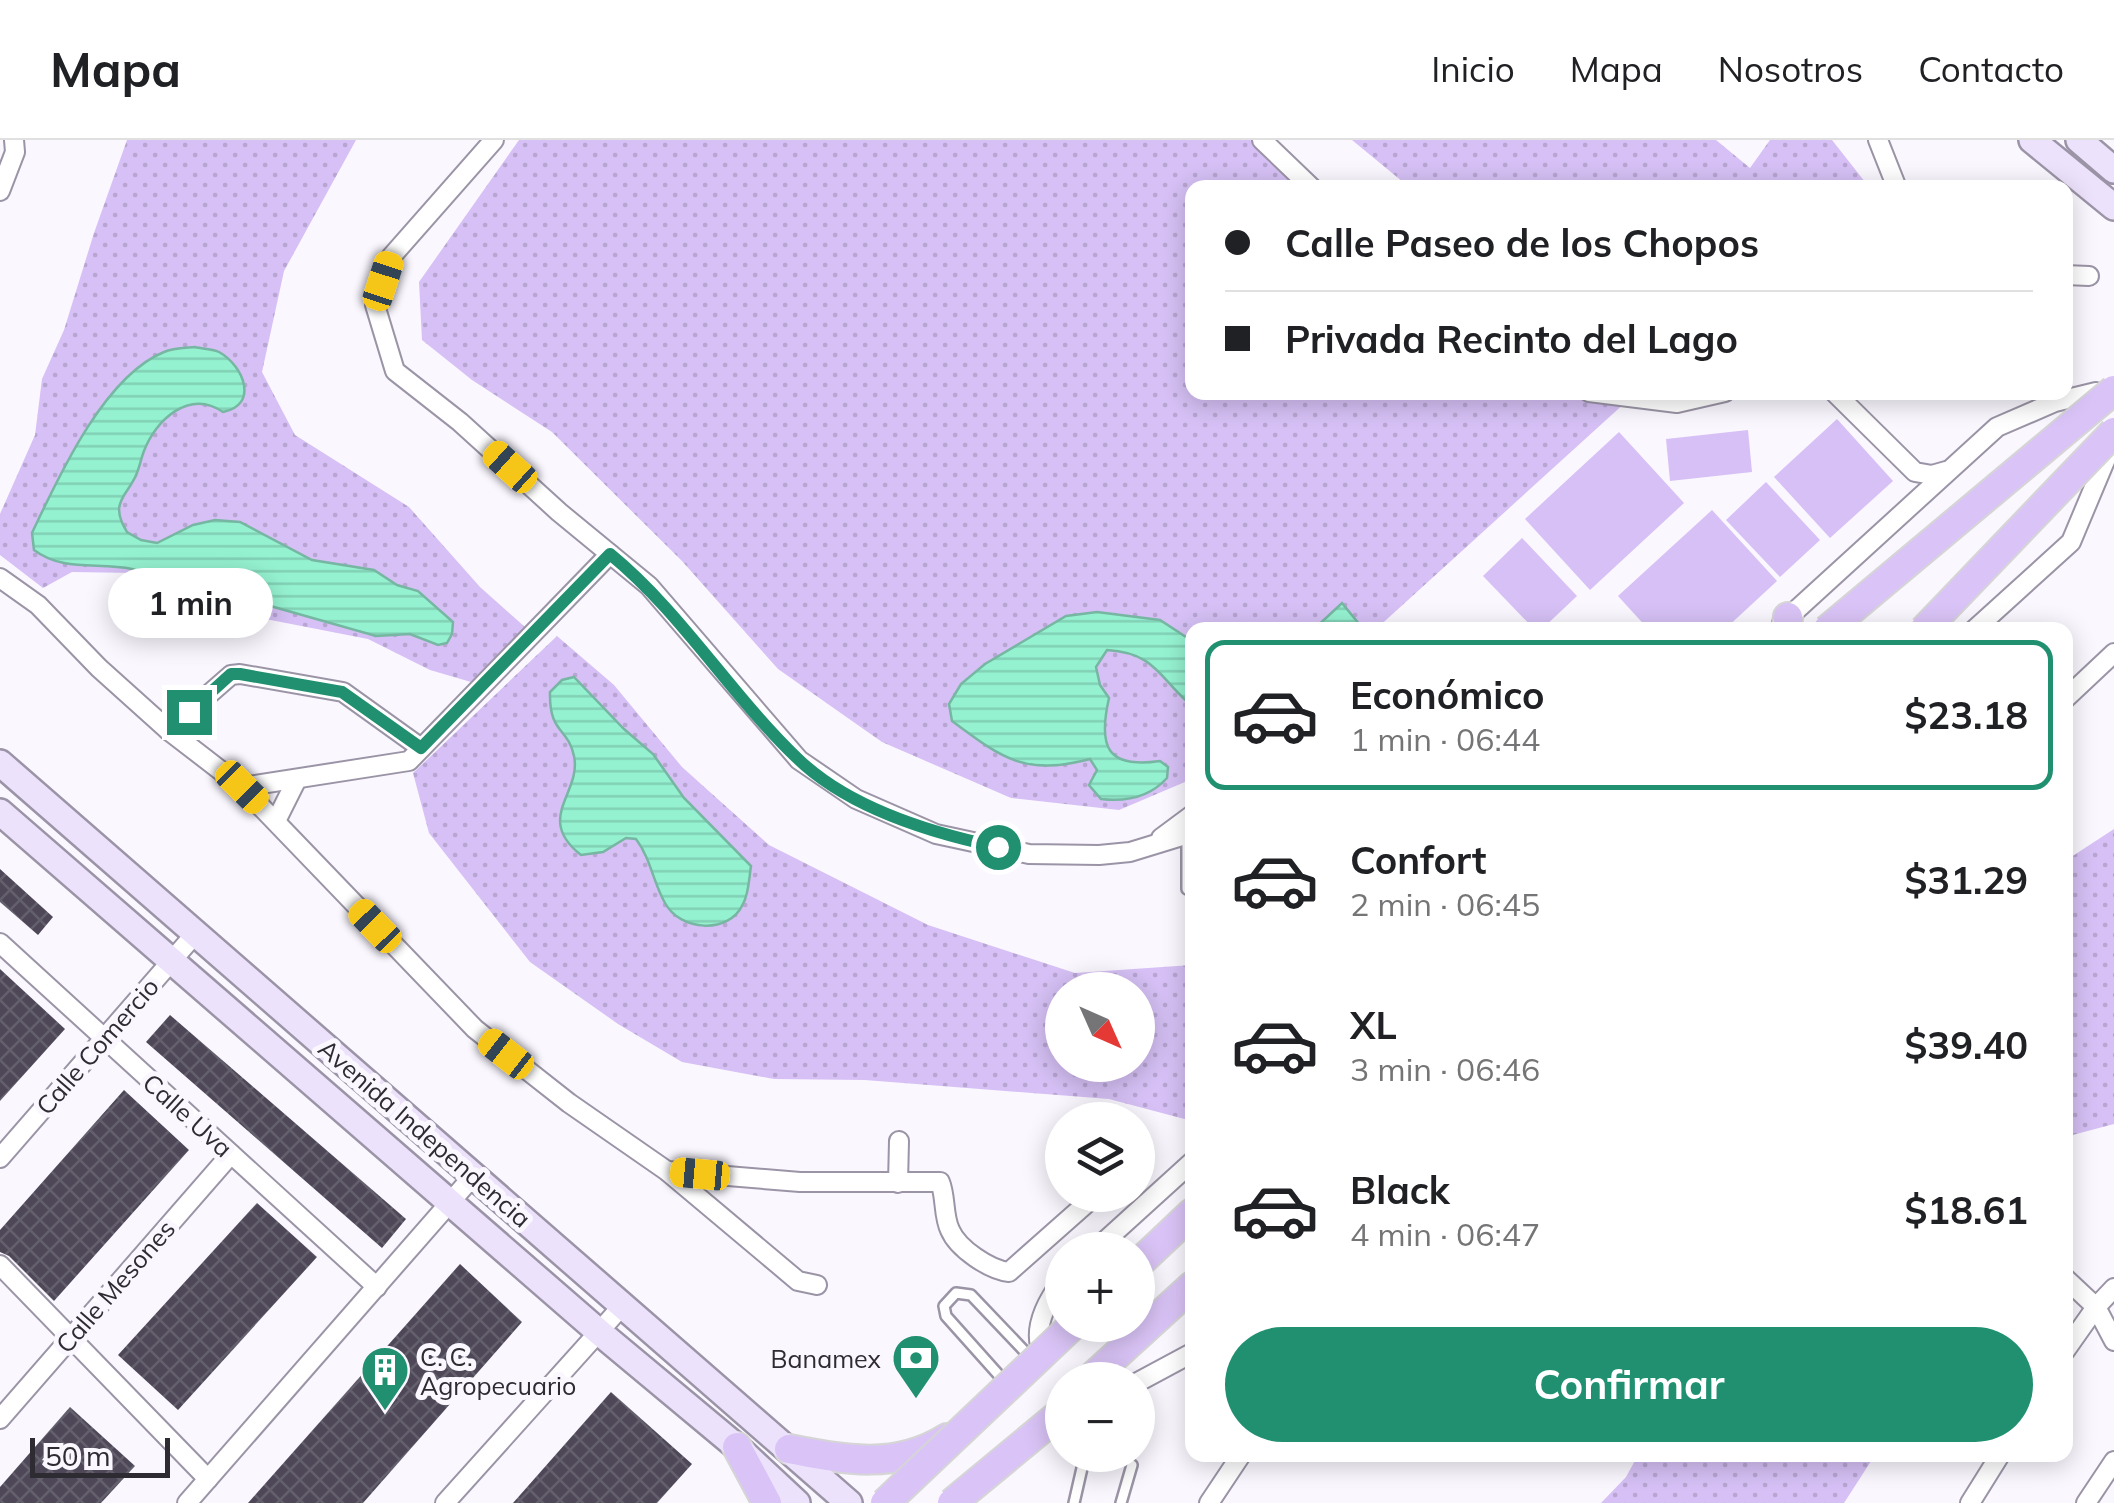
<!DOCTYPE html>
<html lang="es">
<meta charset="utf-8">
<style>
:root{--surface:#fff;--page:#f6f6f6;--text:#202124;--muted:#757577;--line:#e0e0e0;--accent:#209071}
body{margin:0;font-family:Mulish,sans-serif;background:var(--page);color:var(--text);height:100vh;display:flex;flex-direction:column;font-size:38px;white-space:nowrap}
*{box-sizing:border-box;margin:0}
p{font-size:32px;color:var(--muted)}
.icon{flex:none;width:55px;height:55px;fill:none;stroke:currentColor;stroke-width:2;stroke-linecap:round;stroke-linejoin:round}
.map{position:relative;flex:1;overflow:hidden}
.side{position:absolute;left:1185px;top:482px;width:888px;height:840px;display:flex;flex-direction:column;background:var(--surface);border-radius:20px;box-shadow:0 5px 25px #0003}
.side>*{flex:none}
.banner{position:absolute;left:1185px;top:40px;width:888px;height:220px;border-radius:20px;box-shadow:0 5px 25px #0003;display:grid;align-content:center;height:220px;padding:0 40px;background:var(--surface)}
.needle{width:65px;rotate:135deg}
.buttons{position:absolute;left:1045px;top:832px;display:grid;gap:20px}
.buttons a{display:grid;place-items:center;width:110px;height:110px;border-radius:50%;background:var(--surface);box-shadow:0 5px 25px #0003;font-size:50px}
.scale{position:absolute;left:30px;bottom:25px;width:140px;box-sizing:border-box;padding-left:10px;border:5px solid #2e2b33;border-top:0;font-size:28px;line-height:35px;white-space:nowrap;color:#2e2b33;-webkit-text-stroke:8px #faf7ff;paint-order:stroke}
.end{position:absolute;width:45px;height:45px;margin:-22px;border:12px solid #209071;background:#fff;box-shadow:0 0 0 5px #fff}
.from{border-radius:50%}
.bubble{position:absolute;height:70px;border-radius:35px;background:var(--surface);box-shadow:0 5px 25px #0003;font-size:32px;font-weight:700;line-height:70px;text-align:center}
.car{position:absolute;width:30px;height:60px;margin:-30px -15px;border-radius:12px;box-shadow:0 0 8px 2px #0007;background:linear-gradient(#f5c518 24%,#345 0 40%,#f5c518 0 76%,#345 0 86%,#f5c518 0)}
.banner b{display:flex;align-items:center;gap:35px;height:95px;font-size:38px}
.banner b+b{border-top:2px solid var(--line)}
.banner i{width:25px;height:25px;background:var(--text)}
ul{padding:18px 0 0;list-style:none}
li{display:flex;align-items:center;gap:30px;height:150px;margin:0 20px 15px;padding:0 20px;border:5px solid transparent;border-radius:20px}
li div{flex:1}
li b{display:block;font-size:38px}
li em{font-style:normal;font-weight:700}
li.selected{border-color:var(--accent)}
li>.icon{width:90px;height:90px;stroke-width:1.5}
.action{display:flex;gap:20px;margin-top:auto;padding:20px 40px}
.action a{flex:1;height:115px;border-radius:60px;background:var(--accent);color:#fff;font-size:40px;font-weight:700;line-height:115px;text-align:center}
header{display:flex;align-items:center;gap:60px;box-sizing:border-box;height:140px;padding:0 50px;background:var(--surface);border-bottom:2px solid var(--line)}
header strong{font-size:48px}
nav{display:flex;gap:55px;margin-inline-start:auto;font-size:35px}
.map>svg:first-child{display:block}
.grass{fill:url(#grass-dots);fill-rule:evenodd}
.green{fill:#d6c0f5}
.water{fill:url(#water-rules);stroke:#76b6a2;stroke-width:2.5}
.building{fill:url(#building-cross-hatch)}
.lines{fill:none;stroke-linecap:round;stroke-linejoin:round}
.lane-casing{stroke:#9b94a6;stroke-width:14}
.street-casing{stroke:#9b94a6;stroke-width:22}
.secondary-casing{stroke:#9b94a6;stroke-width:30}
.primary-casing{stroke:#d5d5d6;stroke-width:32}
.lane{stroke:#fff;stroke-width:9}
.street{stroke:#fff;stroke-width:18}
.secondary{stroke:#ede2fb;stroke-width:25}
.primary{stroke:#dac4f7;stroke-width:28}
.primary-bridge-casing{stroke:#d5d5d6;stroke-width:32;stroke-linecap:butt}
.primary-bridge{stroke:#dac4f7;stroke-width:28}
.route{stroke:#209071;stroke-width:12}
.labels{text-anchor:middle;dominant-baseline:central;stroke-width:10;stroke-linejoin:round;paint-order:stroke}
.street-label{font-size:25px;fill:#2e2b33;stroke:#faf7ff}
.poi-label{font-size:25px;fill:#2e2b33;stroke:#faf7ff;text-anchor:start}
</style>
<header>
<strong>Mapa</strong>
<nav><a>Inicio</a><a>Mapa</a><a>Nosotros</a><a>Contacto</a></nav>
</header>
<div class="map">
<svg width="2114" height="1363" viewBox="0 0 2114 1363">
<defs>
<pattern id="grass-dots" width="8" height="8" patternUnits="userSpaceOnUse" patternTransform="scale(2.5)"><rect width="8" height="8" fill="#d6c0f5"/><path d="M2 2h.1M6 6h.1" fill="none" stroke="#b8a5d2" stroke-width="1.8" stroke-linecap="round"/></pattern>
<pattern id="water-rules" width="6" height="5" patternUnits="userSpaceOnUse" patternTransform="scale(2.5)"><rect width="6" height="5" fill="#95f2d1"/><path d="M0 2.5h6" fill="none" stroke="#81d0b4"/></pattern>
<pattern id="building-cross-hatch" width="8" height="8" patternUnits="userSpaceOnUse" patternTransform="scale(2.5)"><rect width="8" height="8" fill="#4d4757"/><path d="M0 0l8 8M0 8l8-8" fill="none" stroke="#645f6c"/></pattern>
</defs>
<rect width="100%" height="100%" fill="#faf7ff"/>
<g class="grass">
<polygon points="127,0 356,0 284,131 262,232 295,295 409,367 480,447 525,487 471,542 430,530 368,499 224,471 180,457 136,433 72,432 43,448 0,415 0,374 35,295 42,239 64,190 94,93"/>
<polygon points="519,0 1250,0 1270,11 1301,47 1192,48 1192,252 1545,252 1627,261 1375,490 1192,490 1192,639 1119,670 1011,658 882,602 778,529 682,421 552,292 472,240 422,200 419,142"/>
<polygon points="1352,0 1716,0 1750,28 1770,0 1832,0 1869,47 1409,47"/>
<path d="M557,496L614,545L682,627L769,705L928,785L1075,833L1192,825V981L1109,959L865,940L774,939L682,922L618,884L530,822L429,693L413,633ZM1062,850H1138V925H1062Z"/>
<polygon points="2114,689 2114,984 2065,997 2065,721"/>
<polygon points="1638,1315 1875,1315 1844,1363 1601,1363 1626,1337"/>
</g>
<g class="green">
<polygon points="1837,279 1893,341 1830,398 1774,337"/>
<polygon points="1748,290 1752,332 1670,341 1666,299"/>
<polygon points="1619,292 1684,363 1590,450 1525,379"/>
<polygon points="1766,342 1820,400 1780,437 1726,380"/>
<polygon points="1712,370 1777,441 1724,490 1649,490 1618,456"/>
<polygon points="1522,398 1577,456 1541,490 1535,490 1483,436"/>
</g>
<g class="water">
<path d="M195,207C203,209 213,209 219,212C244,226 259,265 223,272C190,249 156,279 144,311C140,321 139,332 133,341C128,351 120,357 119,369C119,378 123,385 127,392L141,400L157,403L193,385L215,380L240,382L312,420L374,430L397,445L418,451L453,482L452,494L447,503L438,505L410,494L376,496L221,452C174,461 170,438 132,429C98,422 63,432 34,410L32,393C58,338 104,236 164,212C173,208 185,208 195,207Z"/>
<polygon points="1342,463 1364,490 1313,490"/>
<path d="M1097,472L1160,480L1192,501V566C1159,538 1156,513 1107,510L1096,527L1100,545L1109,558C1098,606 1106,629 1160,621L1168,627L1167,638C1149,658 1126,662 1101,659L1089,645L1097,630L1090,619C1025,636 1003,619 952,581L949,564L961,544L985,524L1066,476Z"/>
<path d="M574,537L624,589L653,614L684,658L751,726C749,738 749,753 743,764C729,795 680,791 665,763C653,742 651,719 636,699L626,698L603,712L581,715C534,678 582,653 574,616C568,587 549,594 550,552L562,540Z"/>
</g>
<g class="building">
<polygon points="0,729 53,777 38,795 0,762"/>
<polygon points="0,829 65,889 0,961"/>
<polygon points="170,875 406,1079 382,1108 146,902"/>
<polygon points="124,950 189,1010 54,1161 9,1116 0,1112 0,1090"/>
<polygon points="257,1063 317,1117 178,1270 118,1215"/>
<polygon points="460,1124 522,1182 363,1363 248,1363"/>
<polygon points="611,1252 692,1324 657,1363 513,1363"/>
<polygon points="70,1267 135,1326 101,1363 0,1363 0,1347"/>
</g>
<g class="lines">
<g class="lane-casing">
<g id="lane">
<polyline points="1187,749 1187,695"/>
<polyline points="1005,1242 946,1176 944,1166 956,1153 971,1155 1031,1218"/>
<polyline points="1074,1363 1085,1315"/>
<polyline points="1121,1363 1132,1325"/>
</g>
</g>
<g class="street-casing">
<g id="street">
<polyline points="494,0 391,117 375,165 395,231 460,282 559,372 649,446 799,620 856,659 936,694 1029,714 1099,715 1130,712 1192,693"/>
<polyline points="1262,0 1312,48"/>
<polyline points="1878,0 1897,48"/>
<polyline points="0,51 15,12 14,0"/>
<polyline points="2065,135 2089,136"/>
<polyline points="1589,252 1677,263 1725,252"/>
<polyline points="1834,252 1915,332 1932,335 1946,331"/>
<polyline points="0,438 38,465 99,528 168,590 242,647 475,889 569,963 667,1031 798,1141 817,1145"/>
<polyline points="1782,483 1997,287 2055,262 2096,252"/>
<polyline points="1974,490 2071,402 2110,309"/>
<polyline points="2065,559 2114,513"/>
<polyline points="168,590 231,535 240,534 343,552 421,608"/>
<polyline points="242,647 409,621 610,414"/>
<polyline points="276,681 297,639"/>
<polyline points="1161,698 1192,675"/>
<polyline points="0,803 377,1147"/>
<polyline points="0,1018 195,794"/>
<path d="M667,1031L800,1042H940C946,1056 943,1076 950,1090C958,1109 990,1130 1009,1132L1096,1055"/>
<polyline points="898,1043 899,1001"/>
<polyline points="1095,1110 1192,1022"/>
<polyline points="0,1125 208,1339"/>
<polyline points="2065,1138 2096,1167 2114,1201"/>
<polyline points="2065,1211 2096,1167 2114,1148"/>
<path d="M1043,1214C1031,1189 1047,1161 1062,1141"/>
<polyline points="1138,1242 1192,1213"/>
<polyline points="0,1279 231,1014"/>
<polyline points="187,1363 474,1035"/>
<polyline points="445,1363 623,1165"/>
<polyline points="1209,1363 1241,1315"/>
<polyline points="1970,1363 2000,1315"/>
<polyline points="2086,1363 2114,1321"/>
</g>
</g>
<g class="secondary-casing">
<g id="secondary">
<polyline points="2032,0 2114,67"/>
<polyline points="2079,0 2114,30"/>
<polyline points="0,623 849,1363"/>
<polyline points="0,672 599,1192 737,1307 797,1363"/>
</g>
</g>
<g class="primary-casing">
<g id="primary">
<polyline points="1787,490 1788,477"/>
<polyline points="1138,1124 1192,1073"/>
<polyline points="1089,1240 1192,1146"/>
<polyline points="737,1307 767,1363"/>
<path d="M789,1309C845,1320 896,1330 947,1298"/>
</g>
</g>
<use href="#lane" class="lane"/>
<use href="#street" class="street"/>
<use href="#secondary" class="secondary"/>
<use href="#primary" class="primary"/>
<g class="primary-bridge-casing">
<g id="primary-bridge">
<polyline points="1827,490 2114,250"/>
<polyline points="1924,490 2114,292"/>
<polyline points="885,1363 1073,1185"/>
<polyline points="952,1363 1062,1272"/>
</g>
</g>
<use href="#primary-bridge" class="primary-bridge"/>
</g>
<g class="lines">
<path class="route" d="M189,572L231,534H240L342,552L421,608L610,414C682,473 730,554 797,618C847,667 931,693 998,707"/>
</g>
<defs>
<g id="bank-pin" transform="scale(2.5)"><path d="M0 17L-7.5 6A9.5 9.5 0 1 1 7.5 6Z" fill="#209071" stroke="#faf7ff"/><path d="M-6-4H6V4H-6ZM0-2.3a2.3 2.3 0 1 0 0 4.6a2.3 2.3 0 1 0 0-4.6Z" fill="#fff"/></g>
<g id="building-pin" transform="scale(2.5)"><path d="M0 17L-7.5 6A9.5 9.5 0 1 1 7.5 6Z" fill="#209071" stroke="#faf7ff"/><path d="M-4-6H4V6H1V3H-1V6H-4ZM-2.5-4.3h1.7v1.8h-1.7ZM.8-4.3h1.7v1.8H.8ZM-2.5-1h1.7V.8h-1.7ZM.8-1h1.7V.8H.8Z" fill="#fff"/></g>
</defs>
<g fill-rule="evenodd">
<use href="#bank-pin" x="916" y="1218"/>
<use href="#building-pin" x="385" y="1230"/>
</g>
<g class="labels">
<g class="street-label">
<text transform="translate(97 906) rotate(-49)">Calle Comercio</text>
<text transform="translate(188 975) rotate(42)">Calle Uva</text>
<text transform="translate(425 993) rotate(41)">Avenida Independencia</text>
<text transform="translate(115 1146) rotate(-49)">Calle Mesones</text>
</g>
<g class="poi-label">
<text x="420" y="1216">C. C.<tspan x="420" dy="29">Agropecuario</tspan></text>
<text x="881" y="1218" text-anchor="end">Banamex</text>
</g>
</g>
</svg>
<div class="buttons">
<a><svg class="needle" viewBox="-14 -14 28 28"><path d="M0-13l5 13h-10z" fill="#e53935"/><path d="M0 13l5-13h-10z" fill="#757577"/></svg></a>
<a><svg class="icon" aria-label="layers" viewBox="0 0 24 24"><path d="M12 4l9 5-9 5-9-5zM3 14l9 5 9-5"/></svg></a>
<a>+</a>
<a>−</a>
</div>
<div class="scale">50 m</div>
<i class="end from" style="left:998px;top:707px"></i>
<i class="end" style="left:189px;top:572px"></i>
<div class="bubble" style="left:108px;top:428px;width:165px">1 min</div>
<i class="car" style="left:383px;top:141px;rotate:18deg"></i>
<i class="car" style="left:510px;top:327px;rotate:312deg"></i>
<i class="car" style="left:242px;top:647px;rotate:135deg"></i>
<i class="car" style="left:375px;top:786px;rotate:316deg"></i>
<i class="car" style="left:506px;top:914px;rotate:308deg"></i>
<i class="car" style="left:700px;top:1034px;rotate:275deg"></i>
<div class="banner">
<b><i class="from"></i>Calle Paseo de los Chopos</b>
<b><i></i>Privada Recinto del Lago</b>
</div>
<section class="side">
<ul>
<li class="selected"><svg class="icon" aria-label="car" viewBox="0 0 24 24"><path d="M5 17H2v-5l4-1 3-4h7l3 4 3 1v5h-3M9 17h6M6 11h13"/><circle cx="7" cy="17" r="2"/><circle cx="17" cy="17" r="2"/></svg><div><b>Económico</b><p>1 min · 06:44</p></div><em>$23.18</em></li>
<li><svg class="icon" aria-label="car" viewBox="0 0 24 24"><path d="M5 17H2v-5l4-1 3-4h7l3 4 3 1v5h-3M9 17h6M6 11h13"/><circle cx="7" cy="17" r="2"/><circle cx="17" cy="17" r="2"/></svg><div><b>Confort</b><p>2 min · 06:45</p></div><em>$31.29</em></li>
<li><svg class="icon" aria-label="car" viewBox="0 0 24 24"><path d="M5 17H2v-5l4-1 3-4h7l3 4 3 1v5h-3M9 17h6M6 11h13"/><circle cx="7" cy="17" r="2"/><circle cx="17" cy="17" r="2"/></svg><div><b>XL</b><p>3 min · 06:46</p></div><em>$39.40</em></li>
<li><svg class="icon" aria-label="car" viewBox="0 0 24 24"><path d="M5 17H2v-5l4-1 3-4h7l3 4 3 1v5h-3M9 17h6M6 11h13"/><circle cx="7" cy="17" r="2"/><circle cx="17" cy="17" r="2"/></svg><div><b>Black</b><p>4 min · 06:47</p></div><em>$18.61</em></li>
</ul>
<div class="action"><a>Confirmar</a></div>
</section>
</div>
